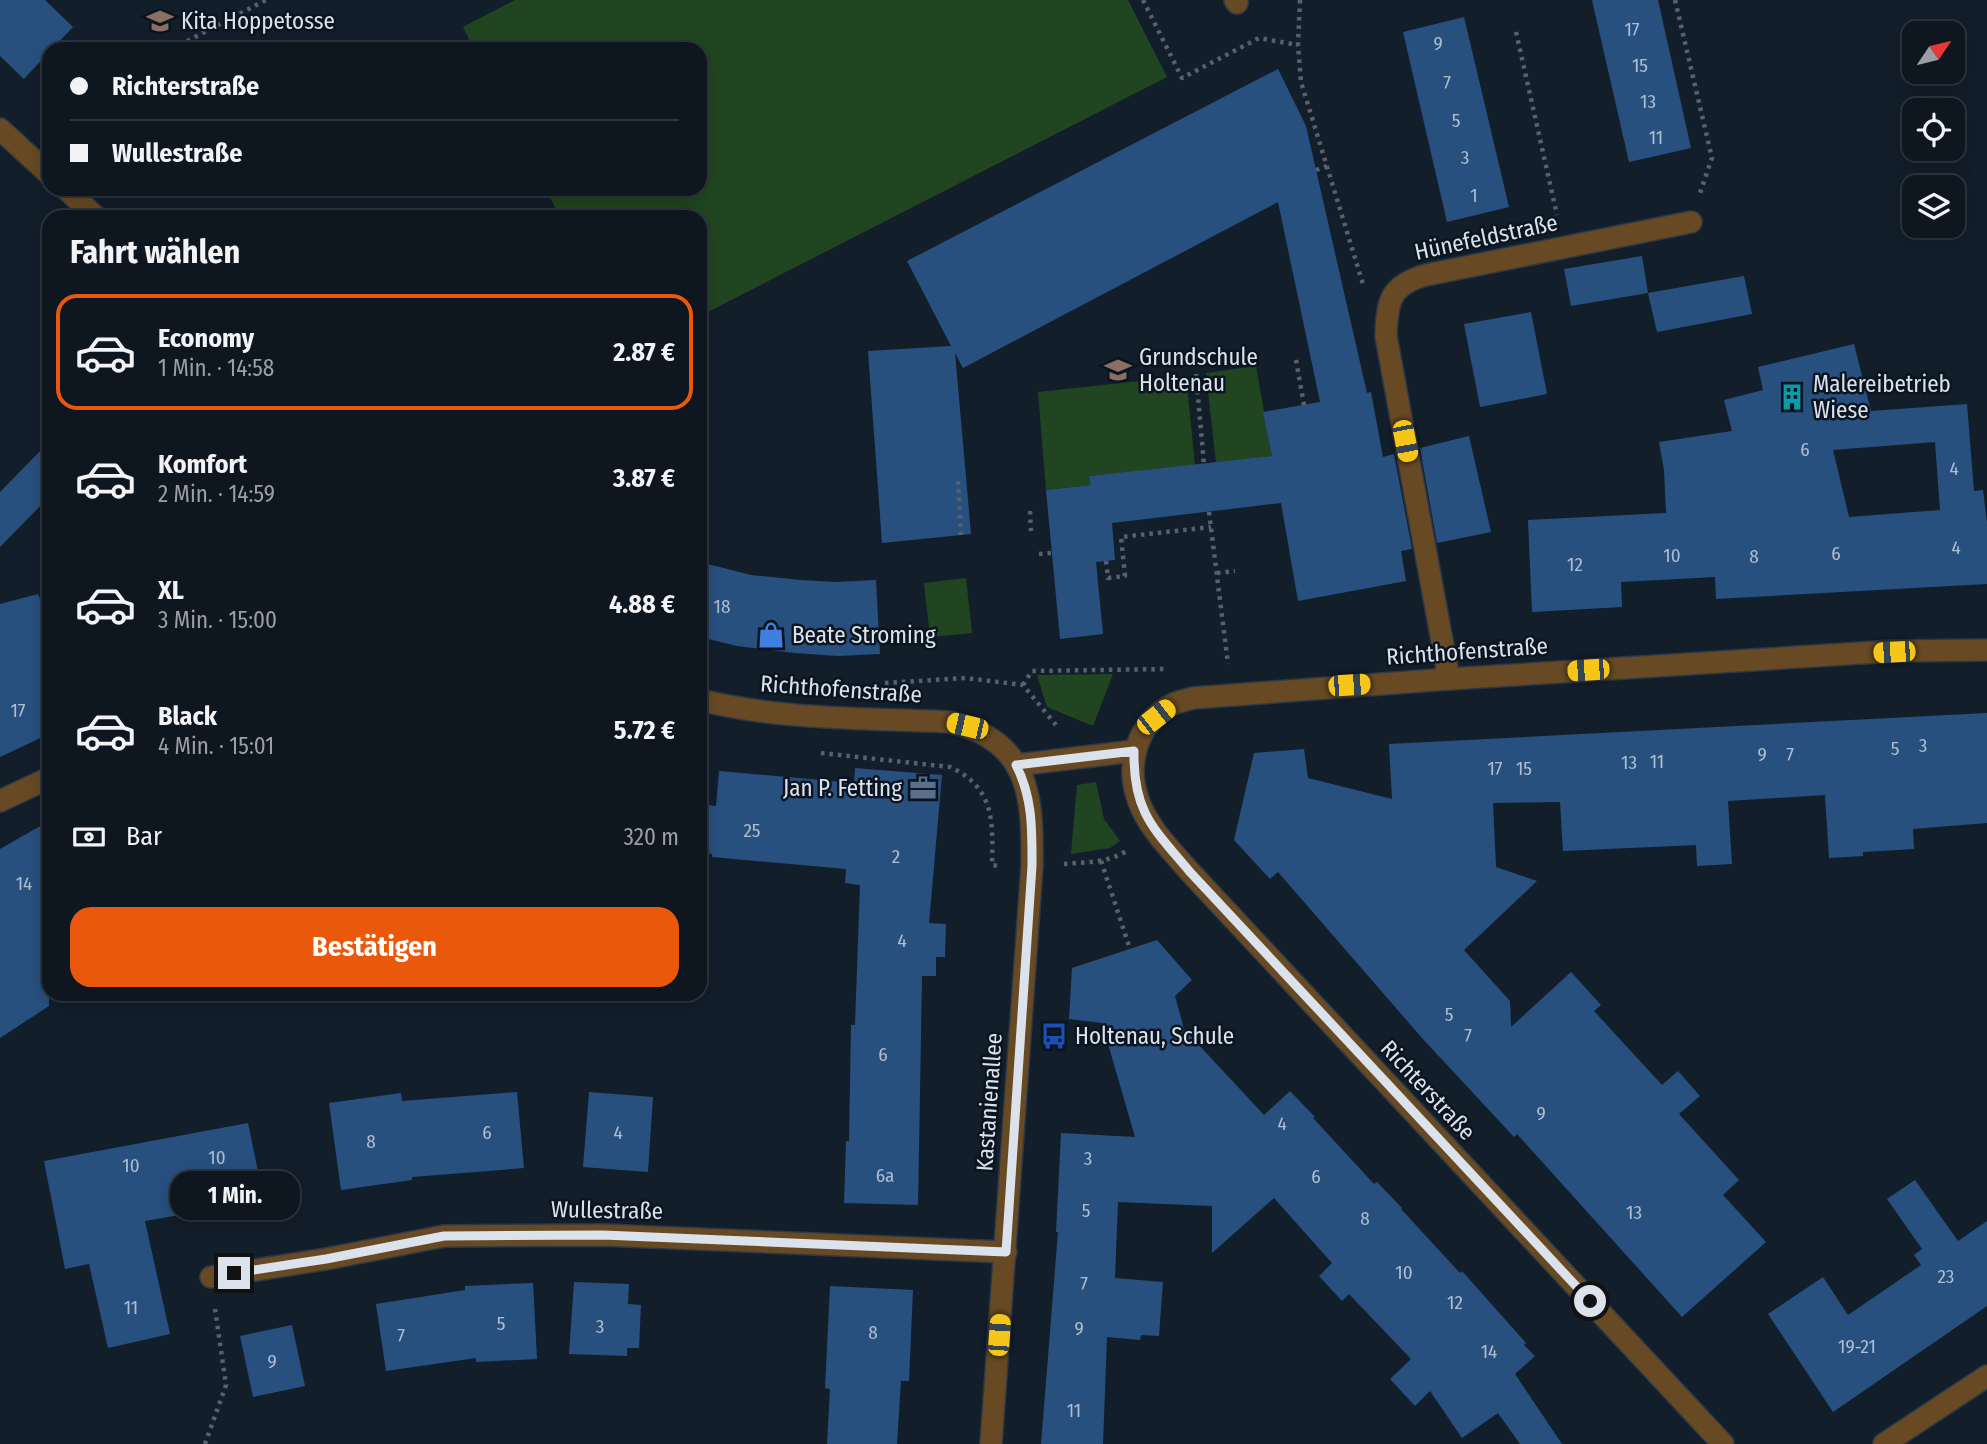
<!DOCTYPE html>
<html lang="de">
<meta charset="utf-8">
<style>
:root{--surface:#0e1620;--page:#171f29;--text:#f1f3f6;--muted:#9b9fa5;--line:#2e353e;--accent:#ea580c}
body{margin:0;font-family:"Fira Sans Condensed",sans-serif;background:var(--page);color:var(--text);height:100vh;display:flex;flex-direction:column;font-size:26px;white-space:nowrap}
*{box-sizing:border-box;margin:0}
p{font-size:23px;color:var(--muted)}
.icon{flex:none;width:38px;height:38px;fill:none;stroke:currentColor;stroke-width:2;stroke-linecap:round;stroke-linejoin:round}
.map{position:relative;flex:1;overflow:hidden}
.drawer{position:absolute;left:42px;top:210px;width:665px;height:791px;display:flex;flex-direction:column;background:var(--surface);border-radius:21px;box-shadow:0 4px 18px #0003,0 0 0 2px var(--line)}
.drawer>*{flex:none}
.guide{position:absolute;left:42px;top:42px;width:665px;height:154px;border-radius:21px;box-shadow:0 4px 18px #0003,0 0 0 2px var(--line);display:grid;align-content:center;height:154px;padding:0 28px;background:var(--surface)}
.needle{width:46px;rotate:55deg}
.controls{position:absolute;left:1902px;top:21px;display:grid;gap:14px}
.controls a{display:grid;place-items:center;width:63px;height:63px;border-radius:14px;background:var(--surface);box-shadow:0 4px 18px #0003,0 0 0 2px var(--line);font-size:35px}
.end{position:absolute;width:32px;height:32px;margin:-16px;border:9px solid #dbe2eb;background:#111;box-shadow:0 0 0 4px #111}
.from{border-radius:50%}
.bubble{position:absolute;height:49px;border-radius:21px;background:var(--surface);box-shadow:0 4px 18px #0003,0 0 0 2px var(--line);font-size:23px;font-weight:700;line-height:49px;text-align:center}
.car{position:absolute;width:21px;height:42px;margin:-21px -10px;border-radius:9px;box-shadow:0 0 5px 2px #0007;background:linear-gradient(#f5c518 24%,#345 0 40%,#f5c518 0 76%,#345 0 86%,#f5c518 0)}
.guide b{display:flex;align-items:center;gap:24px;height:66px;font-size:26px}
.guide b+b{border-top:2px solid var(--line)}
.guide i{width:18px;height:18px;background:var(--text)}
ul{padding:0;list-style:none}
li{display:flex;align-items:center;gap:21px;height:116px;margin:0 14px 10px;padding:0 14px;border:4px solid transparent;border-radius:21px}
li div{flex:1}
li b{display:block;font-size:26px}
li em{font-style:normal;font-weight:700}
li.selected{border-color:var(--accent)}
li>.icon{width:63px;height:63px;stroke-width:1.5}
h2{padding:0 28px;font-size:32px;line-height:84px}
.pay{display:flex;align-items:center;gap:18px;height:77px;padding:0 28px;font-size:26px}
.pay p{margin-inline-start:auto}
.primary-button{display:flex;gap:14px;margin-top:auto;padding:14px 28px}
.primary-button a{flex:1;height:80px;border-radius:21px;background:var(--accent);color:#fff;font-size:28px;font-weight:700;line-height:80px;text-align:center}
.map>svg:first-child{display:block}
.green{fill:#214521}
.building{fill:#28507f;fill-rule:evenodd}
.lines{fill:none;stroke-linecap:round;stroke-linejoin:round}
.minor-casing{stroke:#2f3946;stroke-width:24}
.path{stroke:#57616d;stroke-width:4.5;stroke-dasharray:3.5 5;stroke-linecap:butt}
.minor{stroke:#674a23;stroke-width:21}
.route{stroke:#dbe2eb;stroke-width:9}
.labels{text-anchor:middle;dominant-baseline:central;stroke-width:5;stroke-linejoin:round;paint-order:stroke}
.number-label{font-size:19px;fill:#aebed0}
.poi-label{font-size:23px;fill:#dbe2eb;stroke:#0b1521;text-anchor:start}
.street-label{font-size:23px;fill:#dbe2eb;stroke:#0b1521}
</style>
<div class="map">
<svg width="1987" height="1444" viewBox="0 0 1987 1444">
<rect width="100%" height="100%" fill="#131e2b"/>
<g class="green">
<polygon points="515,0 1128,0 1167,77 700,316 700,217 560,217 546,189 700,189 700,49 474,49 463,27"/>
<polygon points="1256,366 1272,456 1216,463 1206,373"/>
<polygon points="1186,376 1195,465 1090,476 1091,485 1046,490 1038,392"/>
<polygon points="966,578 972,633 930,637 924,583"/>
<polygon points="1113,674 1093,726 1047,707 1037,675"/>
<polygon points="1096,782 1104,819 1120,841 1110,848 1071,854 1077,785"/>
</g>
<g class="building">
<polygon points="0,0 45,0 73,27 52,49 49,49 49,52 24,79 0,56"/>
<polygon points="1592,0 1658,0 1691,148 1629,162"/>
<polygon points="1464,17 1509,207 1447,222 1403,32"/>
<polygon points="1278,69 1306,126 1367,393 1371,392 1383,457 1394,454 1412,549 1401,551 1406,581 1298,601 1281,503 1112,523 1115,560 1096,562 1103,634 1060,639 1046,490 1091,485 1089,476 1272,456 1263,412 1320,402 1278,202 963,368 955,353 971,534 882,543 868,351 951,346 907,261"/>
<polygon points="1642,256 1648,293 1571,306 1564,269"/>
<polygon points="1744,276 1752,314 1657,332 1648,293"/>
<polygon points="1531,312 1547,394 1480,407 1464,324"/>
<path d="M1854,344L1871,411L1967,404L1974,491L1983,490L1987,523V584L1716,599L1715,577L1621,582L1622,607L1532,612L1528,520L1666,513L1664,470L1659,442L1732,431L1724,400L1763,390L1758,367ZM1935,442L1940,510L1849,517L1833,450Z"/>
<polygon points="1469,436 1491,532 1437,543 1420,448"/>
<polygon points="49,442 49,497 0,547 0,492"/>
<polygon points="700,562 751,575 801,580 835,582 876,580 880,654 838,656 795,653 737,646 700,637"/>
<polygon points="38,594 49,621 49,734 0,757 0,604"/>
<polygon points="1987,713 1987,823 1913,829 1914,849 1863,852 1863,856 1829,858 1825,795 1728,801 1732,864 1697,866 1696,845 1563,851 1560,802 1493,803 1496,867 1537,881 1464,950 1510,1001 1511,1027 1571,972 1601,1005 1594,1011 1662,1085 1678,1071 1700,1096 1679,1114 1739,1180 1723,1195 1766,1242 1682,1317 1517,1134 1514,1137 1422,1038 1278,872 1270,879 1234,840 1254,753 1304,749 1308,778 1392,799 1389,744"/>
<polygon points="855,768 942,775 929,923 946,924 945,957 936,957 936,976 922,976 918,1205 844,1203 846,1141 849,1141 851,1025 855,1025 860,885 845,883 846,869 712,857 712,854 700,853 700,804 716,806 719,771 854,783"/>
<polygon points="49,821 49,1006 0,1038 0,849"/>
<polygon points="1157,940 1192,980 1175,996 1184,1029 1264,1115 1290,1091 1315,1117 1313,1118 1374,1184 1377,1182 1402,1208 1401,1209 1460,1273 1462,1271 1526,1343 1524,1345 1535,1356 1515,1374 1562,1444 1520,1444 1498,1413 1462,1438 1430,1391 1415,1406 1390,1379 1411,1359 1349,1294 1342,1301 1319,1276 1332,1263 1274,1198 1212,1253 1212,1206 1118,1202 1115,1278 1163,1282 1159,1336 1141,1335 1140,1340 1107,1337 1103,1444 1041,1444 1058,1232 1056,1232 1061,1133 1135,1137 1102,1023 1069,1019 1072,968"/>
<polygon points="517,1092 524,1168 412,1177 412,1180 341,1190 329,1103 401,1093 402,1101"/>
<polygon points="589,1092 653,1097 648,1172 583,1167"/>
<polygon points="248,1123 264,1200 145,1221 170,1334 108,1348 89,1264 65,1269 44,1161"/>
<polygon points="1915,1180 1958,1241 1987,1221 1987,1306 1833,1412 1768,1314 1823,1277 1848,1315 1921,1265 1914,1255 1922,1249 1887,1199"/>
<polygon points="574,1282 629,1284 628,1304 641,1305 639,1348 627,1348 627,1356 569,1354"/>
<polygon points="533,1283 537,1359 476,1362 476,1358 386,1371 376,1304 465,1290 465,1286"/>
<polygon points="830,1286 913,1290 909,1381 901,1381 897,1444 827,1444 830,1389 825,1388"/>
<polygon points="292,1325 305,1386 253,1397 240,1336"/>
</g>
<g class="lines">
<g class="minor-casing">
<g id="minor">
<polyline points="1235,0 1237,3"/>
<polyline points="0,129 49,174"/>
<polyline points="66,189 96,217"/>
<path d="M1449,679L1386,336C1387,301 1390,285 1426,275L1691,222"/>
<path d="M700,700C782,720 866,718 950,722C1030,741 1033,796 1032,866L991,1444"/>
<polyline points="1016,765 1134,751"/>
<polyline points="0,801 49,778"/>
<polyline points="211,1277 326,1259 444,1236 603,1235 1006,1252"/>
<path d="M1723,1444L1190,872C1172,851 1149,829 1139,802C1125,766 1136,723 1173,704C1179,701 1187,700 1193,698L1449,679L1894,651L1987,650"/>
<polyline points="1884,1444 1987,1376"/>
</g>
</g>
<g class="path">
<polyline points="1143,0 1182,78 1259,38 1298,45"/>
<polyline points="1300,0 1298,45 1301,82 1363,284"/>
<polyline points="1675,0 1712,158 1700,193"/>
<polyline points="1516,32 1557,215"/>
<polyline points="172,49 266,0"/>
<polyline points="1316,170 1327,166"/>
<polyline points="1296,360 1304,405"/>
<polyline points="1196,374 1204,465"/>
<polyline points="958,481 961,535"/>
<polyline points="1030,511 1031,531"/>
<polyline points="1209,512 1228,664"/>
<polyline points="1039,554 1052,553"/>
<polyline points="1106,561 1108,578 1125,576 1121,537 1211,527"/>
<polyline points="1217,573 1235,571"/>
<polyline points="885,683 965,678 1023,685 1056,725"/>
<polyline points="1023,685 1032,671 1164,669"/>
<path d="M821,753L950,767C995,788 993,822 992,865L999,866"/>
<polyline points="1101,861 1130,949"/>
<path d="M1064,864C1086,862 1111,863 1129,849"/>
<polyline points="205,1444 226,1385 215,1309"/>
</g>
<use href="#minor" class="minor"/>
</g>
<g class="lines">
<path class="route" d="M234,1273L326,1259L444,1236L603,1235L1006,1252L1032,866C1032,830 1033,798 1016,765L1134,751C1133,812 1153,828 1190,872L1590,1301"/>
</g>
<defs>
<g id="school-bare" transform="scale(2.1)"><path d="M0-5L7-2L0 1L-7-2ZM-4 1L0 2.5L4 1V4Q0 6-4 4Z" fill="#8d6e63" stroke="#0b1521" stroke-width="2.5" paint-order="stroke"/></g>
<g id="building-bare" transform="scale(2.1)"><path d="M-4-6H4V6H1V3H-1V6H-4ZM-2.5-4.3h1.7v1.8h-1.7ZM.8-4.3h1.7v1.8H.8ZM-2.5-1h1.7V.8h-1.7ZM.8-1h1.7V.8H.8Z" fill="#0f9aa8" stroke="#0b1521" stroke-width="2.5" paint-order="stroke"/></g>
<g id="shop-bare" transform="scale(2.1)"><path d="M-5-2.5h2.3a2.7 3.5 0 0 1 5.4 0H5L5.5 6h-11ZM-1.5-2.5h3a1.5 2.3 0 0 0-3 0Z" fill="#3f7fe0" stroke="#0b1521" stroke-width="2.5" paint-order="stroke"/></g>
<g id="office-bare" transform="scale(2.1)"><path d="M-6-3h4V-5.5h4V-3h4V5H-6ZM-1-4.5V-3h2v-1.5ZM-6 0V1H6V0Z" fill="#5c6f8a" stroke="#0b1521" stroke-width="2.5" paint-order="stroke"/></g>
<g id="bus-bare" transform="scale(2.1)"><path d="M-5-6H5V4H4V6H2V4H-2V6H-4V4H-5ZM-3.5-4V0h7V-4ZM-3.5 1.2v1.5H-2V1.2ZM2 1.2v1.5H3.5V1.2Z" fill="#1a4fb4" stroke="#0b1521" stroke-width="2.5" paint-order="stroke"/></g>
</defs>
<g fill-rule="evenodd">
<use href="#school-bare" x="160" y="21"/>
<use href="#school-bare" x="1118" y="370"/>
<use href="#building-bare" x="1792" y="397"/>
<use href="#shop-bare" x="771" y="635"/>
<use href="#office-bare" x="923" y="788"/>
<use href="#bus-bare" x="1054" y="1036"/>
</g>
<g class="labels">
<g class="number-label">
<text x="1632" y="29">17</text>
<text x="1438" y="43">9</text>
<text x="1640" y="65">15</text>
<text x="1447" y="82">7</text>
<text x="1648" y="101">13</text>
<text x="1456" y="120">5</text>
<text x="1656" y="137">11</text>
<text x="1465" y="157">3</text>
<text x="1474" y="195">1</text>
<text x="1805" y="449">6</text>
<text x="1954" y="468">4</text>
<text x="1956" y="547">4</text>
<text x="1836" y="553">6</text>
<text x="1672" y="555">10</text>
<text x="1754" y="556">8</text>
<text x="1575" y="564">12</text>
<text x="722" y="606">18</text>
<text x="18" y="710">17</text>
<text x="1923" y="745">3</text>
<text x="1895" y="748">5</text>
<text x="1762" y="754">9</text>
<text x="1790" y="754">7</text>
<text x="1657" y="761">11</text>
<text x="1629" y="762">13</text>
<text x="1495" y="768">17</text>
<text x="1524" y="768">15</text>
<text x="752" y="830">25</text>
<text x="896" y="856">2</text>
<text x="24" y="883">14</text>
<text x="902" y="940">4</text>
<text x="1449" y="1014">5</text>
<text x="1468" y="1035">7</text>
<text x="883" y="1054">6</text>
<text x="1541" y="1113">9</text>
<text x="1282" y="1123">4</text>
<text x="487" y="1132">6</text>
<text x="618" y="1132">4</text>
<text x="371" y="1141">8</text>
<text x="217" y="1157">10</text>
<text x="1088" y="1158">3</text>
<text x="131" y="1165">10</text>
<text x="885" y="1175">6a</text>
<text x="1316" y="1176">6</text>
<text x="1086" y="1210">5</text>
<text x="1634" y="1212">13</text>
<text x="1365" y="1218">8</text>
<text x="1404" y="1272">10</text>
<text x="1946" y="1276">23</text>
<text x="1084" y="1283">7</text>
<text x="1455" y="1302">12</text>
<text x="131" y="1307">11</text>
<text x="501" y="1323">5</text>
<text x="600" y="1326">3</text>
<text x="1079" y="1328">9</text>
<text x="873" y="1332">8</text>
<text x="401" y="1335">7</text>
<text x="1857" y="1346">19-21</text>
<text x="1489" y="1351">14</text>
<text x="272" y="1361">9</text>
<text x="1074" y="1410">11</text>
</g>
<g class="poi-label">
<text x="181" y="21">Kita Hoppetosse</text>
<text x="1139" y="357">Grundschule<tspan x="1139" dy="26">Holtenau</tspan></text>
<text x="1813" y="384">Malereibetrieb<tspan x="1813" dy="26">Wiese</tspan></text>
<text x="792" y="635">Beate Stroming</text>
<text x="902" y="788" text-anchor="end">Jan P. Fetting</text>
<text x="1075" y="1036">Holtenau, Schule</text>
</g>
<g class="street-label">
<text transform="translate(1486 237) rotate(-12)">Hünefeldstraße</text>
<text transform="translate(1467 651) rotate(-4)">Richthofenstraße</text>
<text transform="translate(841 689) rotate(4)">Richthofenstraße</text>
<text transform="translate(1428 1090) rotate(47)">Richterstraße</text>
<text transform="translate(989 1102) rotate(-86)">Kastanienallee</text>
<text transform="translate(607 1210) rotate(1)">Wullestraße</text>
</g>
</g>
</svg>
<div class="controls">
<a><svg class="needle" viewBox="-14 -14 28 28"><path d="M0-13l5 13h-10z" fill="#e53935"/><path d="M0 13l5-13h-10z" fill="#9b9fa5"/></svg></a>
<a><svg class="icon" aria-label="locate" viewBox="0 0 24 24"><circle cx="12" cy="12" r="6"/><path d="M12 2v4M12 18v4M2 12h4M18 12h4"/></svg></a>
<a><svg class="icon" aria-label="layers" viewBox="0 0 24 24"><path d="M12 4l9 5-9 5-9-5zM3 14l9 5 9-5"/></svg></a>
</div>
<i class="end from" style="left:1590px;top:1301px"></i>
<i class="end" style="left:234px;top:1273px"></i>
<div class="bubble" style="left:170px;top:1171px;width:130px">1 Min.</div>
<i class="car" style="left:1405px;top:441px;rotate:169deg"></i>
<i class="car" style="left:1894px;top:652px;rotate:267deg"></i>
<i class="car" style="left:1588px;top:670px;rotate:266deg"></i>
<i class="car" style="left:1349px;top:685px;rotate:86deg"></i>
<i class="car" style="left:1156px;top:717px;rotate:52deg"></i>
<i class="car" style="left:967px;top:726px;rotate:283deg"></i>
<i class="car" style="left:999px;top:1335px;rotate:4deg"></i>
<div class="guide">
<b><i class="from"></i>Richterstraße</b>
<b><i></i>Wullestraße</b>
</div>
<section class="drawer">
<h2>Fahrt wählen</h2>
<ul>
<li class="selected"><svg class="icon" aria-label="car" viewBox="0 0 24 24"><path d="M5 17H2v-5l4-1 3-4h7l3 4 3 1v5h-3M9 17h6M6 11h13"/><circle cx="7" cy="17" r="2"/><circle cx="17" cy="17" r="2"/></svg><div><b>Economy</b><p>1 Min. · 14:58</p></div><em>2.87 €</em></li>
<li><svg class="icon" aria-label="car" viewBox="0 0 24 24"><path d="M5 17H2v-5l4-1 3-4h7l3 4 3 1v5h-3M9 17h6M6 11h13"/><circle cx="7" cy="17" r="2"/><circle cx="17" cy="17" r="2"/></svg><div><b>Komfort</b><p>2 Min. · 14:59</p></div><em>3.87 €</em></li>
<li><svg class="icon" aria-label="car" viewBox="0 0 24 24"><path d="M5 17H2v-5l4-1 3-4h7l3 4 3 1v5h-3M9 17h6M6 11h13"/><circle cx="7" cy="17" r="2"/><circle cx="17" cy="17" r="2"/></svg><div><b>XL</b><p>3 Min. · 15:00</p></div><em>4.88 €</em></li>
<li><svg class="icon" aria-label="car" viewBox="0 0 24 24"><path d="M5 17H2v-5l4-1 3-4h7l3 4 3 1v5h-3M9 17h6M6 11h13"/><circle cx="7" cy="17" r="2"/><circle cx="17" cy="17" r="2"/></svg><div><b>Black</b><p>4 Min. · 15:01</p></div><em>5.72 €</em></li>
</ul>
<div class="pay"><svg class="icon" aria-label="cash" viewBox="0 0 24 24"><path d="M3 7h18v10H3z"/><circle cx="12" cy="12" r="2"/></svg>Bar<p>320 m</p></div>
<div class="primary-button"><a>Bestätigen</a></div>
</section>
</div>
